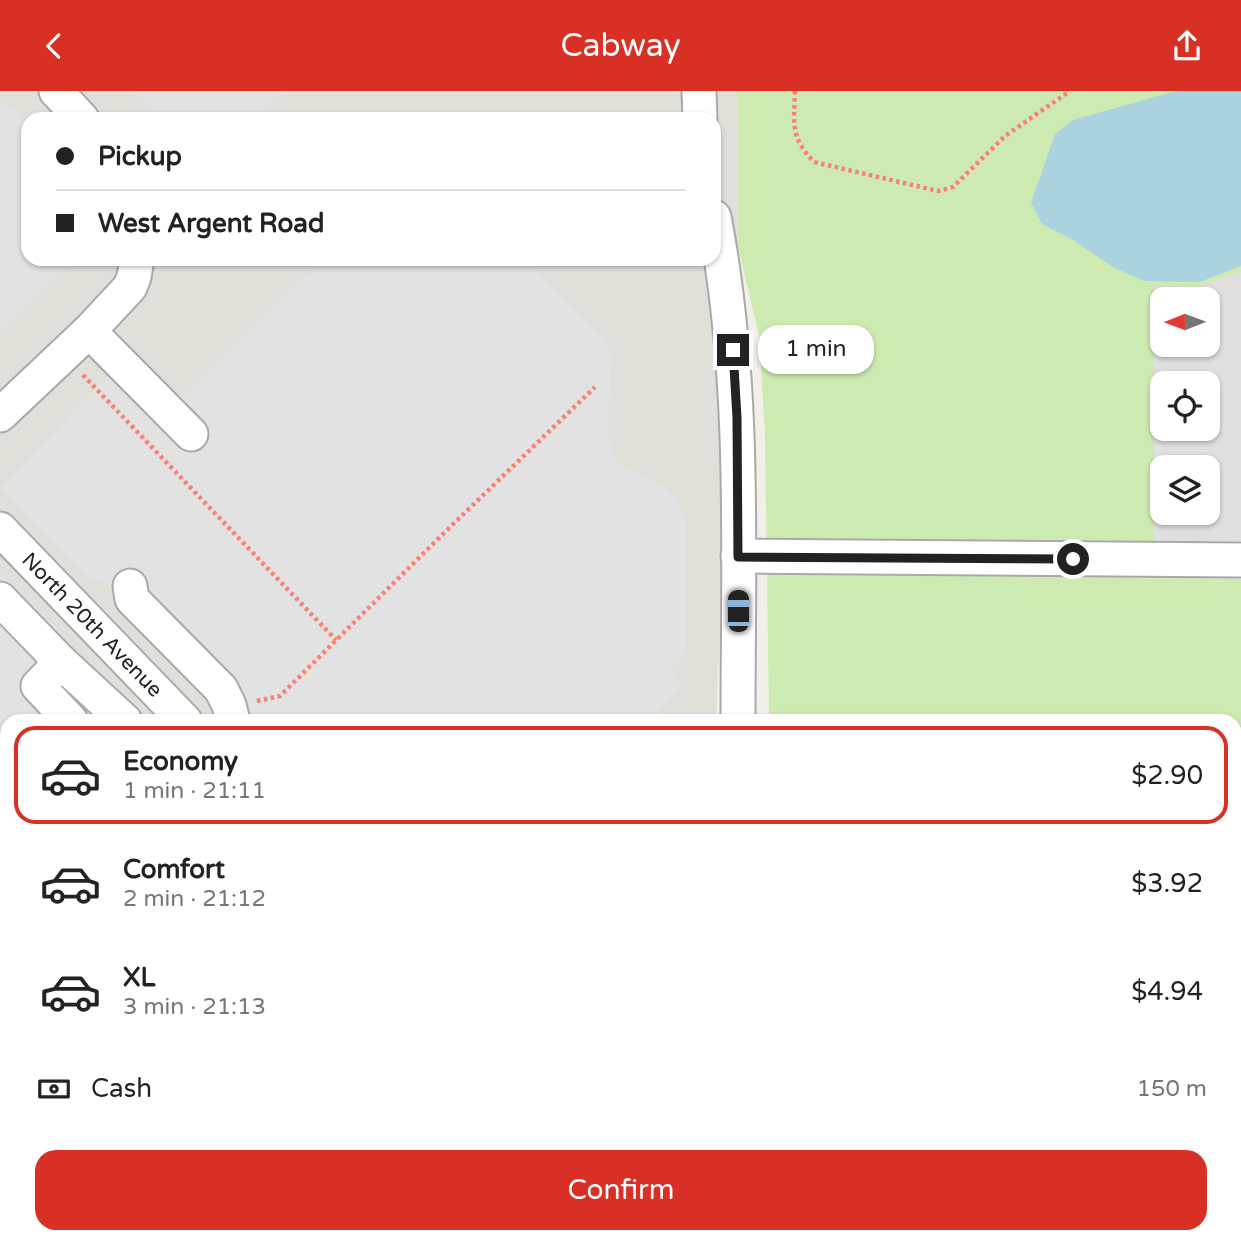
<!DOCTYPE html>
<meta charset="utf-8">
<style>
:root{--surface:#fff;--page:#f6f6f6;--text:#222;--muted:#767676;--line:#e0e0e0;--accent:#d93025}
body{margin:0;font-family:"Varela Round",sans-serif;background:var(--page);color:var(--text);height:100vh;display:flex;flex-direction:column;font-size:26px;white-space:nowrap}
*{box-sizing:border-box;margin:0}
p{font-size:23px;color:var(--muted)}
.icon{flex:none;width:38px;height:38px;fill:none;stroke:currentColor;stroke-width:2;stroke-linecap:round;stroke-linejoin:round}
.map{position:relative;flex:1;overflow:hidden}
.side{position:absolute;left:0px;top:623px;width:1242px;height:530px;display:flex;flex-direction:column;background:var(--surface);border-radius:21px 21px 0 0;box-shadow:0 2px 5px #0004}
.side>*{flex:none}
.guide{position:absolute;left:21px;top:21px;width:700px;height:154px;border-radius:21px;box-shadow:0 2px 5px #0004;display:grid;align-content:center;height:154px;padding:0 35px;background:var(--surface)}
.needle{width:46px;rotate:269deg}
.buttons{position:absolute;left:1150px;top:196px;display:grid;gap:14px}
.buttons a{display:grid;place-items:center;width:70px;height:70px;border-radius:14px;background:var(--surface);box-shadow:0 2px 5px #0004;font-size:35px}
.end{position:absolute;width:32px;height:32px;margin:-16px;border:9px solid #222;background:#fff;box-shadow:0 0 0 4px #fff}
.from{border-radius:50%}
.bubble{position:absolute;height:49px;border-radius:21px;background:var(--surface);box-shadow:0 2px 5px #0004;font-size:23px;font-weight:600;line-height:49px;text-align:center}
.car{position:absolute;width:21px;height:42px;margin:-21px -10px;border-radius:9px;box-shadow:0 0 5px 2px #0007;background:linear-gradient(#222 24%,#8ab4d8 0 40%,#222 0 76%,#8ab4d8 0 86%,#222 0)}
.guide b{display:flex;align-items:center;gap:24px;height:66px;font-size:26px}
.guide b+b{border-top:2px solid var(--line)}
.guide i{width:18px;height:18px;background:var(--text)}
ul{padding:12px 0 0;list-style:none}
li{display:flex;align-items:center;gap:21px;height:98px;margin:0 14px 10px;padding:0 21px;border:4px solid transparent;border-radius:21px}
li div{flex:1}
li b{display:block;font-size:26px}
li em{font-style:normal;font-weight:600}
li.current{border-color:var(--accent)}
li>.icon{width:63px;height:63px;stroke-width:1.5}
.pay{display:flex;align-items:center;gap:18px;height:77px;padding:0 35px;font-size:26px}
.pay p{margin-inline-start:auto}
.button{display:flex;gap:14px;margin-top:auto;padding:14px 35px}
.button a{flex:1;height:80px;border-radius:21px;background:var(--accent);color:#fff;font-size:28px;font-weight:600;line-height:80px;text-align:center}
header{display:flex;justify-content:space-between;align-items:center;height:91px;padding:0 35px;background:var(--accent);color:#fff;font-size:32px;font-weight:600}
.map>svg:first-child{display:block}
.residential{fill:#e0dfdf;fill-rule:evenodd}
.education{fill:#ffffe5}
.airport{fill:#e1dfda;fill-rule:evenodd}
.construction{fill:#c7c7b4}
.grass{fill:#cdebb0}
.parking{fill:#e2e2e2}
.water{fill:#aad3df}
.lines{fill:none;stroke-linecap:round;stroke-linejoin:round}
.minor-casing{stroke:#a9a9a9;stroke-width:37}
.major-casing{stroke:#a06b00;stroke-width:42}
.path{stroke:#fa8072;stroke-width:4.5;stroke-dasharray:3.5 3.5;stroke-linecap:butt}
.minor{stroke:#fff;stroke-width:33}
.major{stroke:#fcd6a4;stroke-width:38}
.route{stroke:#222;stroke-width:9}
.labels{text-anchor:middle;dominant-baseline:central;stroke-width:7;stroke-linejoin:round;paint-order:stroke}
.street-label{font-size:21px;fill:#222;stroke:#fff}
</style>
<header><svg class="icon" aria-label="back" viewBox="0 0 24 24"><path d="M15 5l-7 7 7 7"/></svg>Cabway<svg class="icon" aria-label="share" viewBox="0 0 24 24"><path d="M12 15V3M7 8l5-5 5 5M5 13v7h14v-7"/></svg></header>
<div class="map">
<svg width="1241" height="1153" viewBox="0 0 1241 1153">
<rect width="100%" height="100%" fill="#f2efe9"/>
<path class="residential" d="M1241,181V488L1154,486V194L1196,196ZM1162,208H1208V254H1162ZM1162,292H1208V338H1162ZM1162,376H1208V422H1162Z"/>
<polygon class="education" points="1236,937 1241,937 1241,1153 779,1153 779,1146 1236,1146"/>
<path class="airport" d="M0,0H737V151L716,630H7V1146H701V1153H0ZM28,28H714V168H28Z"/>
<polygon class="construction" points="803,1146 1019,1146 1021,1153 803,1153"/>
<polygon class="grass" points="737,0 1241,0 1241,181 1196,196 1154,195 1154,486 1241,488 1241,850 1236,850 1236,630 769,630 765,343 759,245 737,151"/>
<g class="parking">
<polygon points="136,0 282,0 255,28 164,28"/>
<polygon points="0,10 14,18 28,33 28,168 75,168 0,241"/>
<polygon points="322,168 524,168 606,249 611,263 608,347 613,364 621,373 668,399 680,413 686,430 686,563 670,578 683,595 649,630 254,630 246,616 243,602 152,512 89,487 1,398 128,262 180,309"/>
<polygon points="0,480 57,537 57,551 136,630 7,630 7,1146 227,1146 221,1153 0,1153"/>
<polygon points="1236,962 1241,962 1241,1107 1236,1108"/>
<polygon points="339,1146 421,1146 414,1153 339,1153"/>
<rect x="558" y="1146" width="111" height="7"/>
<polygon points="1104,1146 1178,1146 1179,1153 1106,1153"/>
</g>
<polygon class="water" points="1176,0 1241,0 1241,175 1200,191 1145,190 1116,178 1073,149 1042,133 1031,112 1055,43 1073,29"/>
<g class="lines">
<g class="minor-casing">
<g id="minor">
<polyline points="56,0 82,28"/>
<polyline points="699,0 700,28"/>
<path d="M714,126C746,292 738,462 738,630"/>
<polyline points="89,240 191,343"/>
<polyline points="0,324 89,240 130,196 134,186 137,168"/>
<polyline points="0,438 185,630"/>
<polyline points="738,465 1241,469"/>
<polyline points="130,495 132,508 221,598 229,614 233,630"/>
<polyline points="0,508 61,571 38,595 71,630"/>
<polyline points="61,571 125,630"/>
<polyline points="0,995 7,1002"/>
<polyline points="237,1146 244,1153"/>
<polyline points="101,1153 107,1146"/>
<polyline points="270,1153 277,1146"/>
</g>
</g>
<g class="major-casing">
<g id="major">
<polyline points="1236,864 1241,864"/>
<polyline points="1236,901 1241,901"/>
<polyline points="741,1146 741,1153"/>
</g>
</g>
<g class="path">
<path d="M795,0C794,33 790,46 814,71L938,100L953,96L1005,45L1070,0"/>
<polyline points="83,284 336,549"/>
<polyline points="257,610 280,605 444,442 595,296"/>
<polyline points="790,1146 790,1153"/>
</g>
<use href="#minor" class="minor"/>
<use href="#major" class="major"/>
</g>
<g class="lines">
<polyline class="route" points="733,259 737,327 738,466 1073,468"/>
</g>
<g class="labels">
<g class="street-label">
<text transform="translate(92 534) rotate(46)">North 20th Avenue</text>
</g>
</g>
</svg>
<div class="buttons">
<a><svg class="needle" viewBox="-14 -14 28 28"><path d="M0-13l5 13h-10z" fill="#e53935"/><path d="M0 13l5-13h-10z" fill="#767676"/></svg></a>
<a><svg class="icon" aria-label="locate" viewBox="0 0 24 24"><circle cx="12" cy="12" r="6"/><path d="M12 2v4M12 18v4M2 12h4M18 12h4"/></svg></a>
<a><svg class="icon" aria-label="layers" viewBox="0 0 24 24"><path d="M12 4l9 5-9 5-9-5zM3 14l9 5 9-5"/></svg></a>
</div>
<i class="end from" style="left:1073px;top:468px"></i>
<i class="end" style="left:733px;top:259px"></i>
<div class="bubble" style="left:758px;top:234px;width:116px">1 min</div>
<i class="car" style="left:738px;top:520px;rotate:0deg"></i>
<div class="guide">
<b><i class="from"></i>Pickup</b>
<b><i></i>West Argent Road</b>
</div>
<section class="side">
<ul>
<li class="current"><svg class="icon" aria-label="car" viewBox="0 0 24 24"><path d="M5 17H2v-5l4-1 3-4h7l3 4 3 1v5h-3M9 17h6M6 11h13"/><circle cx="7" cy="17" r="2"/><circle cx="17" cy="17" r="2"/></svg><div><b>Economy</b><p>1 min · 21:11</p></div><em>$2.90</em></li>
<li><svg class="icon" aria-label="car" viewBox="0 0 24 24"><path d="M5 17H2v-5l4-1 3-4h7l3 4 3 1v5h-3M9 17h6M6 11h13"/><circle cx="7" cy="17" r="2"/><circle cx="17" cy="17" r="2"/></svg><div><b>Comfort</b><p>2 min · 21:12</p></div><em>$3.92</em></li>
<li><svg class="icon" aria-label="car" viewBox="0 0 24 24"><path d="M5 17H2v-5l4-1 3-4h7l3 4 3 1v5h-3M9 17h6M6 11h13"/><circle cx="7" cy="17" r="2"/><circle cx="17" cy="17" r="2"/></svg><div><b>XL</b><p>3 min · 21:13</p></div><em>$4.94</em></li>
</ul>
<div class="pay"><svg class="icon" aria-label="cash" viewBox="0 0 24 24"><path d="M3 7h18v10H3z"/><circle cx="12" cy="12" r="2"/></svg>Cash<p>150 m</p></div>
<div class="button"><a>Confirm</a></div>
</section>
</div>
